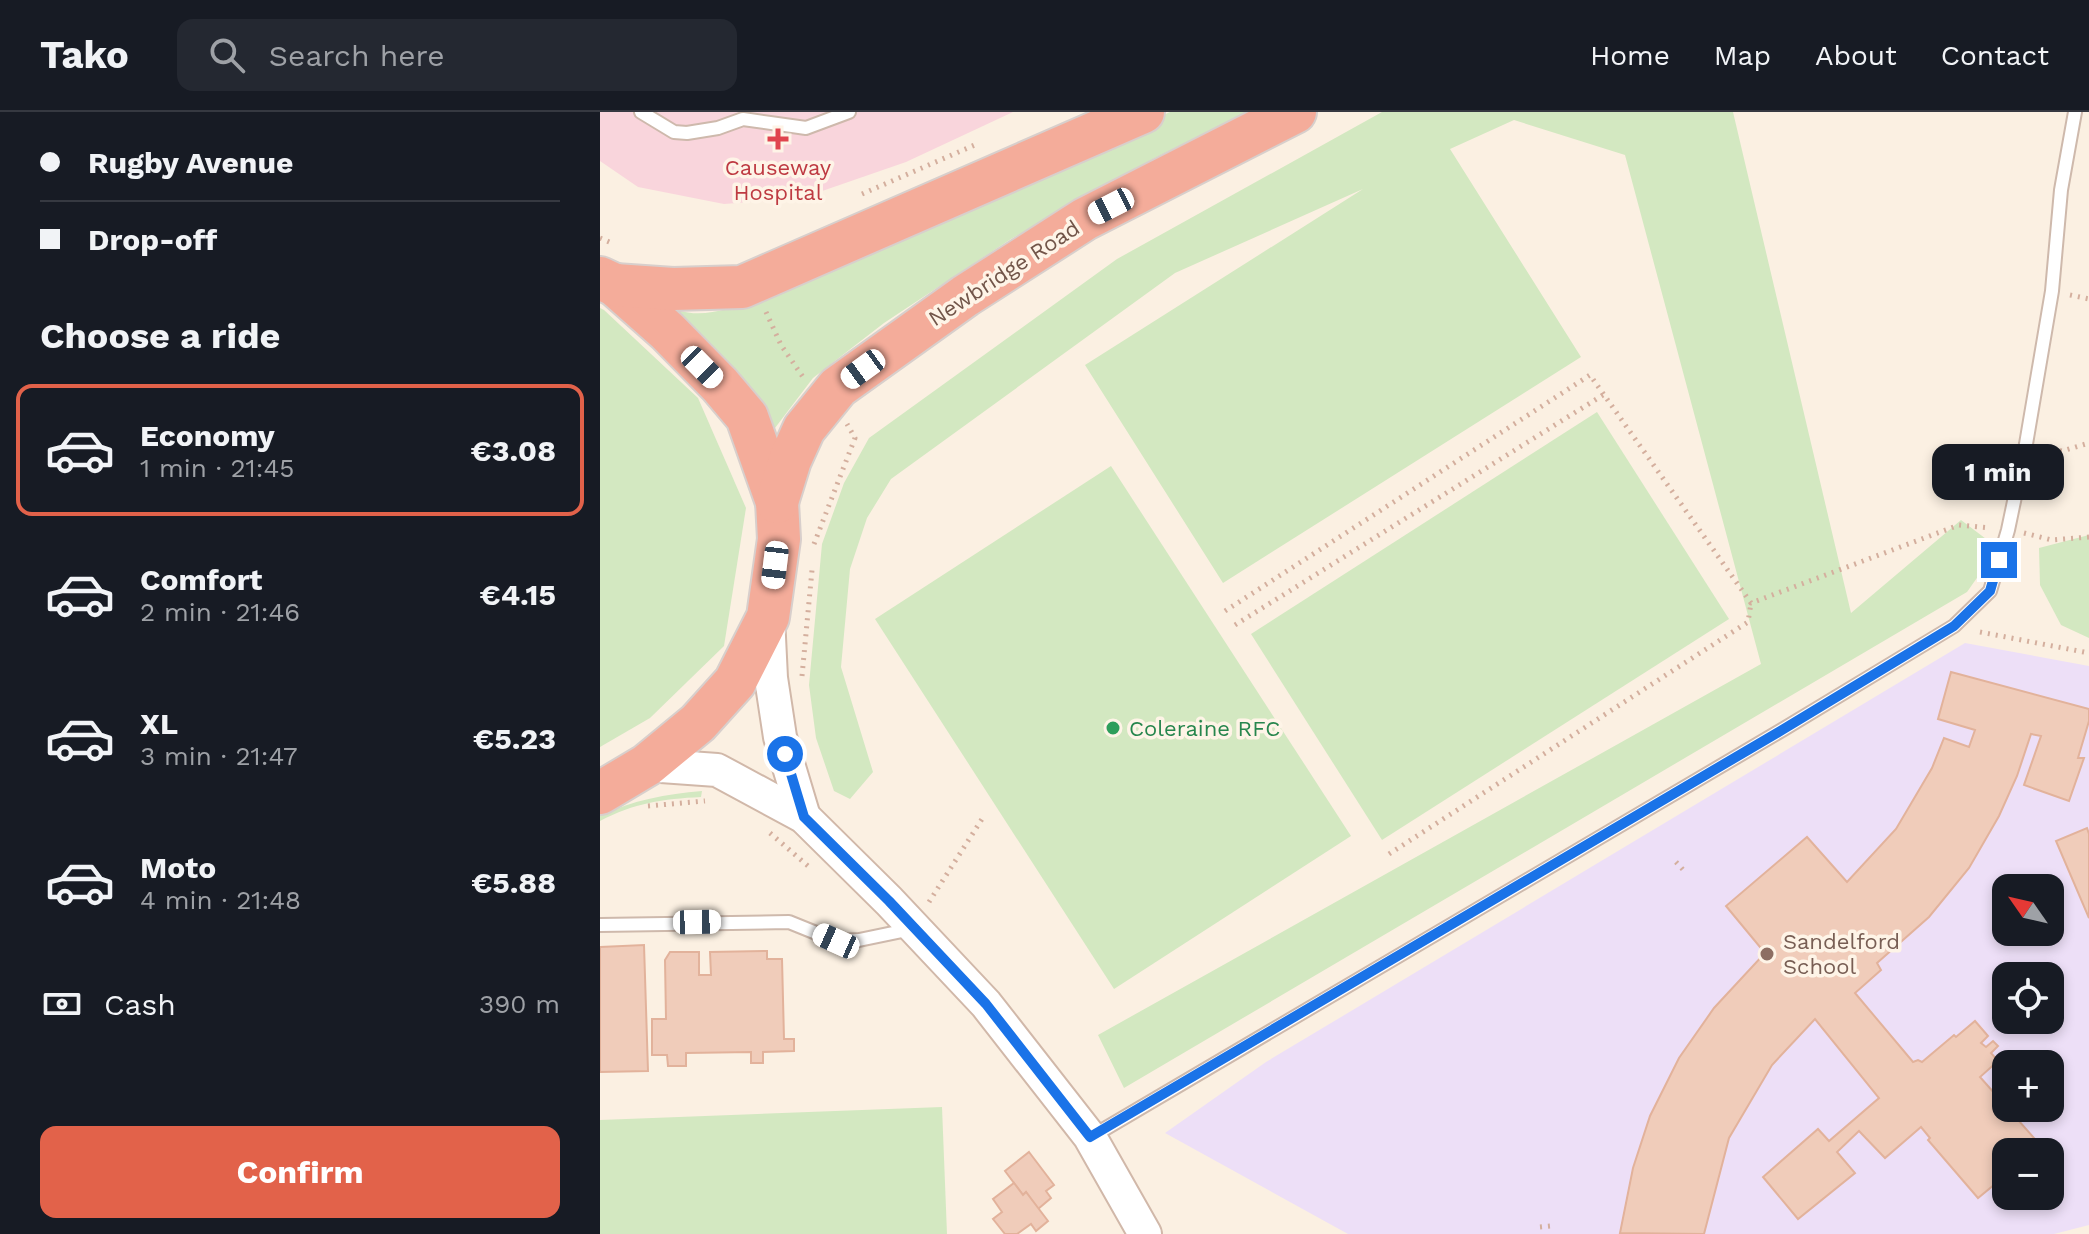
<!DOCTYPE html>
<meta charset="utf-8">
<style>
:root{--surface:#171b24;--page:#242831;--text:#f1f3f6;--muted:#9ea1a6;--line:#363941;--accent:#e2624a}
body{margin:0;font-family:"Work Sans",sans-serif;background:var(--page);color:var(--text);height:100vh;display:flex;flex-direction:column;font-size:30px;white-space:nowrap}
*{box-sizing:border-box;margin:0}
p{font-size:26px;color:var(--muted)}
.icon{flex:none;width:44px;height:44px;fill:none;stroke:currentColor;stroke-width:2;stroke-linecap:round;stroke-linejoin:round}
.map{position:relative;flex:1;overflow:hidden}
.sheet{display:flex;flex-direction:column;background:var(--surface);width:600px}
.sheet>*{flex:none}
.guide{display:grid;align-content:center;height:176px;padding:0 40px;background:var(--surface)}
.needle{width:52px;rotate:304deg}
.buttons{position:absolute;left:1392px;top:762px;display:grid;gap:16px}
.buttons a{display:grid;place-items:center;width:72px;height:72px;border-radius:16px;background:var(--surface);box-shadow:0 4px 12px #0003;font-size:40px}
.end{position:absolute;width:36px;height:36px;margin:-18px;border:10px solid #1a73e8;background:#fff;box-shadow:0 0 0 4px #fff}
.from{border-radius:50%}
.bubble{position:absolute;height:56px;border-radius:16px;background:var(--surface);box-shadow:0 4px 12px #0003;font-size:26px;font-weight:700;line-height:56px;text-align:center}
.car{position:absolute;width:24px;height:48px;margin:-24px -12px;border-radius:10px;box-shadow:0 0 6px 2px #0007;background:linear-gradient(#fff 24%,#345 0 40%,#fff 0 76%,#345 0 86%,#fff 0)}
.guide b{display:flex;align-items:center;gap:28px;height:76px;font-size:30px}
.guide b+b{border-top:2px solid var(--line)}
.guide i{width:20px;height:20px;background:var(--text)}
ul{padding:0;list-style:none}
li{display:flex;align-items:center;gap:24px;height:132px;margin:0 16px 12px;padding:0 24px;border:4px solid transparent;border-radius:16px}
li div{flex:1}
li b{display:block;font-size:30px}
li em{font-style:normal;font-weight:700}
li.selected{border-color:var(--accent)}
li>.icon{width:72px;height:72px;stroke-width:1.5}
h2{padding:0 40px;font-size:36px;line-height:96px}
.pay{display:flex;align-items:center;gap:20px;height:88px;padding:0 40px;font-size:30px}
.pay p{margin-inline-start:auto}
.button{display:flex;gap:16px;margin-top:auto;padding:16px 40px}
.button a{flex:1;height:92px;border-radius:16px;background:var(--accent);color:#fff;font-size:32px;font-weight:700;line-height:92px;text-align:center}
header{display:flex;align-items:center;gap:48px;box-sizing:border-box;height:112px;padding:0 40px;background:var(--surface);border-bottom:2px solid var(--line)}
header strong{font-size:38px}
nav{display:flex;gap:44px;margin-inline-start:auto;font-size:28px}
.search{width:560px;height:72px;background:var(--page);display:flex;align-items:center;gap:20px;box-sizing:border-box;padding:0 28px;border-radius:16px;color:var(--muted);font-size:30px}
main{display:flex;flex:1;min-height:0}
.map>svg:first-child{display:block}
.education{fill:#eddff7;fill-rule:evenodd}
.medical{fill:#f9d5dc}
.green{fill:#d3e8c1}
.building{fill:#f0ccba;stroke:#e2b29b;stroke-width:2}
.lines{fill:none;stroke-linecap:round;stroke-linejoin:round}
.lane-casing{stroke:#ceb9ac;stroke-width:16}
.secondary-casing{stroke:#d1b8a9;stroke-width:36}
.highway-casing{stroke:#d8cfcc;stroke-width:46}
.path{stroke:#d4af9e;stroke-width:5;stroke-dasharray:2 6;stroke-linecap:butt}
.lane{stroke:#fff;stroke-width:12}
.secondary{stroke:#fff;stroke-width:32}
.highway{stroke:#f4ac9a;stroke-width:42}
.route{stroke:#1a73e8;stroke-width:10}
.health-dot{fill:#e0444e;stroke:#fef4e7;stroke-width:3}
.leisure-dot{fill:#2e9e5b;stroke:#fef4e7;stroke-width:3}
.education-dot{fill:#8d6e63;stroke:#fef4e7;stroke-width:3}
.labels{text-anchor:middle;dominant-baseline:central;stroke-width:7;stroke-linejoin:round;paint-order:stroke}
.health-label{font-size:22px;fill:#be3a42;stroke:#fef4e7}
.street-label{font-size:22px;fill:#725549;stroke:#fef4e7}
.leisure-label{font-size:22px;fill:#27864d;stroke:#fef4e7;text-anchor:start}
.education-label{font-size:22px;fill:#785e54;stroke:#fef4e7;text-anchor:start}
</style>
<header>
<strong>Tako</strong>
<div class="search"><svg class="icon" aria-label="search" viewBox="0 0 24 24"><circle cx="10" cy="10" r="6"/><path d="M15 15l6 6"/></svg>Search here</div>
<nav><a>Home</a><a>Map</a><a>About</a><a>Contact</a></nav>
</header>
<main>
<section class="sheet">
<div class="guide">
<b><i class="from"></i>Rugby Avenue</b>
<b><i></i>Drop-off</b>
</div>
<h2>Choose a ride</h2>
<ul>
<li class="selected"><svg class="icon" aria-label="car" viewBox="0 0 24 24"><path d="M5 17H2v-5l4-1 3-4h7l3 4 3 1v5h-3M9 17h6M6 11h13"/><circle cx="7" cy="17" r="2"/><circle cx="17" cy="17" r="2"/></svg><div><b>Economy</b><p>1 min · 21:45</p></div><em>€3.08</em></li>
<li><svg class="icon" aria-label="car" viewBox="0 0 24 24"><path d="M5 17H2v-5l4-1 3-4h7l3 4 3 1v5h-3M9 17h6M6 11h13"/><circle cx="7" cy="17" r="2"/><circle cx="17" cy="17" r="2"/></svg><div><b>Comfort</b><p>2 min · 21:46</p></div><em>€4.15</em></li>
<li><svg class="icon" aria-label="car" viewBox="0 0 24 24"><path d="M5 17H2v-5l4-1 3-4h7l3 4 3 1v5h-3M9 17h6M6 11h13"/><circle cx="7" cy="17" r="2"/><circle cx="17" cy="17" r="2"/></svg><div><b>XL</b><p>3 min · 21:47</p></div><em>€5.23</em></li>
<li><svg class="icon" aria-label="car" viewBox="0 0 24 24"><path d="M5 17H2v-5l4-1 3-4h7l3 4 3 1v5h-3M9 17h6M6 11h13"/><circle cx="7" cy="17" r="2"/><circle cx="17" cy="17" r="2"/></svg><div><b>Moto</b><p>4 min · 21:48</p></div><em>€5.88</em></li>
</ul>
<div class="pay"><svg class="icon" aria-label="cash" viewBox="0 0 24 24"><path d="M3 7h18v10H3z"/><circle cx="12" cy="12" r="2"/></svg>Cash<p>390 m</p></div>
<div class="button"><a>Confirm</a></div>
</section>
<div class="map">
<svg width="1489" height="1122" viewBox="0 0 1489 1122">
<rect width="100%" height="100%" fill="#fbf0e2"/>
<path class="education" d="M1365,531L1489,554V1113L1454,1122H748L565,1021L666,950ZM1406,776H1450V820H1406ZM1406,864H1450V908H1406ZM1406,952H1450V996H1406ZM1406,1040H1450V1084H1406Z"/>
<polygon class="medical" points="0,0 413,0 306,50 202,86 124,92 38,75 0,49"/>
<g class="green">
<path d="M570,0H646L551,48L411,127L284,211L213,266L175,316L153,279L122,244L77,198C105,207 128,196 154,188Z"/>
<polygon points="782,0 1133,0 1251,501 1361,408 1398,436 1367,480 524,976 498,923 1161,552 1025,43 914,8 850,37 981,245 623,471 485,253 763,77 575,161 291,367 267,406 250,457 241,555 273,660 250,687 234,679 216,626 209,573 222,432 244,371 269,326 517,147"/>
<polygon points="0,196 4,198 98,286 146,396 124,534 50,606 0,635"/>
<polygon points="997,300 1129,507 782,728 651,522"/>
<polygon points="511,354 751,724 514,877 275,507"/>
<polygon points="1489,423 1489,526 1461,513 1440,473 1439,436"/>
<path d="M102,679L101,685C63,687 34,691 0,709V704C33,688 66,682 102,679Z"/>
<polygon points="342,995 347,1122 0,1122 0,1008"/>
</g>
<g class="building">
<polygon points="1351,560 1489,597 1489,609 1478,646 1484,646 1469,689 1424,673 1441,624 1431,622 1417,664 1399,704 1369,756 1329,805 1277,851 1281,858 1255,881 1313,950 1318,948 1322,950 1354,923 1356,925 1375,909 1388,924 1381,931 1386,935 1393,929 1398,934 1391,941 1398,949 1380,965 1441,1034 1433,1040 1406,1040 1406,1063 1378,1086 1328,1028 1330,1026 1321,1015 1285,1046 1259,1019 1237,1040 1255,1061 1198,1107 1163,1065 1218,1017 1229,1029 1279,986 1215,907 1172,953 1129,1026 1104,1122 1020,1121 1033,1056 1050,1004 1079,946 1114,896 1165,841 1126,794 1207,725 1247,770 1296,717 1332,656 1344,626 1369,635 1375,618 1338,607"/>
<polygon points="1487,716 1489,722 1489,806 1456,729"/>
<polygon points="44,833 48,959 0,960 0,835"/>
<polygon points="167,839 167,847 182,847 184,927 194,927 194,939 163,940 163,951 151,951 151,940 86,941 86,954 68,954 67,943 52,943 52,907 66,907 65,848 70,840 99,840 99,863 111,863 110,840"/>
<polygon points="429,1040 454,1073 446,1079 451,1086 438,1097 426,1080 423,1083 405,1059"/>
<polygon points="414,1071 423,1083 426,1080 448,1109 436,1119 431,1112 417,1122 405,1122 393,1107 402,1100 393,1087"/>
</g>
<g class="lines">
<g class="lane-casing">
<g id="lane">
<polyline points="41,0 74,20 87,21 118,16 143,7 206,16 249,0"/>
<polyline points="0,813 189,810 236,829 259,828 312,817"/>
<polyline points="491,1025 1182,618 1354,514 1390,479 1408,418 1426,332 1452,179 1461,78 1475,0"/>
</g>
</g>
<g class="secondary-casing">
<g id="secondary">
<polyline points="168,505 171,566 180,625 204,705"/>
<polyline points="47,653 117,658 204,705 289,789 386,892 490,1025 545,1122"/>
</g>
</g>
<g class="highway-casing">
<g id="highway">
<polyline points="0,166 15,173 67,219 120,273 147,305 177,390 179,427 168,505 135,570 98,611 47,653 0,681"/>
<polyline points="15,173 73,177 142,175 543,0"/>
<polyline points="177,390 190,348 204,317 238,275 365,184 485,107 695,0"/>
</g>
</g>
<g class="path">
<polyline points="262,82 377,32"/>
<polyline points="0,126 14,132"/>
<polyline points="1470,183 1489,187"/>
<polyline points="166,200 181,233 205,268"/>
<polyline points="1444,336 1462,339 1489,331"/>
<polyline points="1424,421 1452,428 1489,425"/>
<polyline points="214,432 255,326 247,312"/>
<polyline points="625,499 990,263 1151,491 1359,413 1390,416"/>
<polyline points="635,513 1003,283"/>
<polyline points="1380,520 1489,541"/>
<polyline points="202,564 212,458"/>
<polyline points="48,694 105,689"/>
<polyline points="170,721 208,754"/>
<polyline points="789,742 1148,510 1151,491"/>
<polyline points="1076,750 1086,761"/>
<polyline points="329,790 382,707"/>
<polyline points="940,1115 950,1114"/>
</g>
<use href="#lane" class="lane"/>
<use href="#secondary" class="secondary"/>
<use href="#highway" class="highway"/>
</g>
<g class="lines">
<polyline class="route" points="185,642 204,705 289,789 386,892 490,1025 1182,618 1354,514 1390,479 1399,448"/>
</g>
<path class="health-dot" d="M174 15h8v8h8v8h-8v8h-8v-8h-8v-8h8z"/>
<circle class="leisure-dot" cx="513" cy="616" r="8"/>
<circle class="education-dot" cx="1167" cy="842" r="8"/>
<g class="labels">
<g class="health-label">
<text x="178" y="55">Causeway<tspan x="178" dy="25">Hospital</tspan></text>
</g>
<g class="street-label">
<text transform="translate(404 161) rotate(-33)">Newbridge Road</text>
</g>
<g class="leisure-label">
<text x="529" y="616">Coleraine RFC</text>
</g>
<g class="education-label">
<text x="1183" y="829">Sandelford<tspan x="1183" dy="25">School</tspan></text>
</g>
</g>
</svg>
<div class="buttons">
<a><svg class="needle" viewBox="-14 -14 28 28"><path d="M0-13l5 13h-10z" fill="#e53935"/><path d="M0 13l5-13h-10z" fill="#9ea1a6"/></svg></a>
<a><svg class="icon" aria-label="locate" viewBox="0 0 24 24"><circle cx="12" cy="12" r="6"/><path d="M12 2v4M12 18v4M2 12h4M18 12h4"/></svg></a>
<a>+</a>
<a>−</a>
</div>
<i class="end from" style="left:185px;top:642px"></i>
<i class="end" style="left:1399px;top:448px"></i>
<div class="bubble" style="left:1332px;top:332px;width:132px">1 min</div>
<i class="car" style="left:511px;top:94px;rotate:243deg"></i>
<i class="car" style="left:102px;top:255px;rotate:135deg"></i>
<i class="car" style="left:263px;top:257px;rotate:234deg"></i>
<i class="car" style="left:175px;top:453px;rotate:187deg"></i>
<i class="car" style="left:97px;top:810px;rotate:89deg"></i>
<i class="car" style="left:236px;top:829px;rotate:294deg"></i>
</div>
</main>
